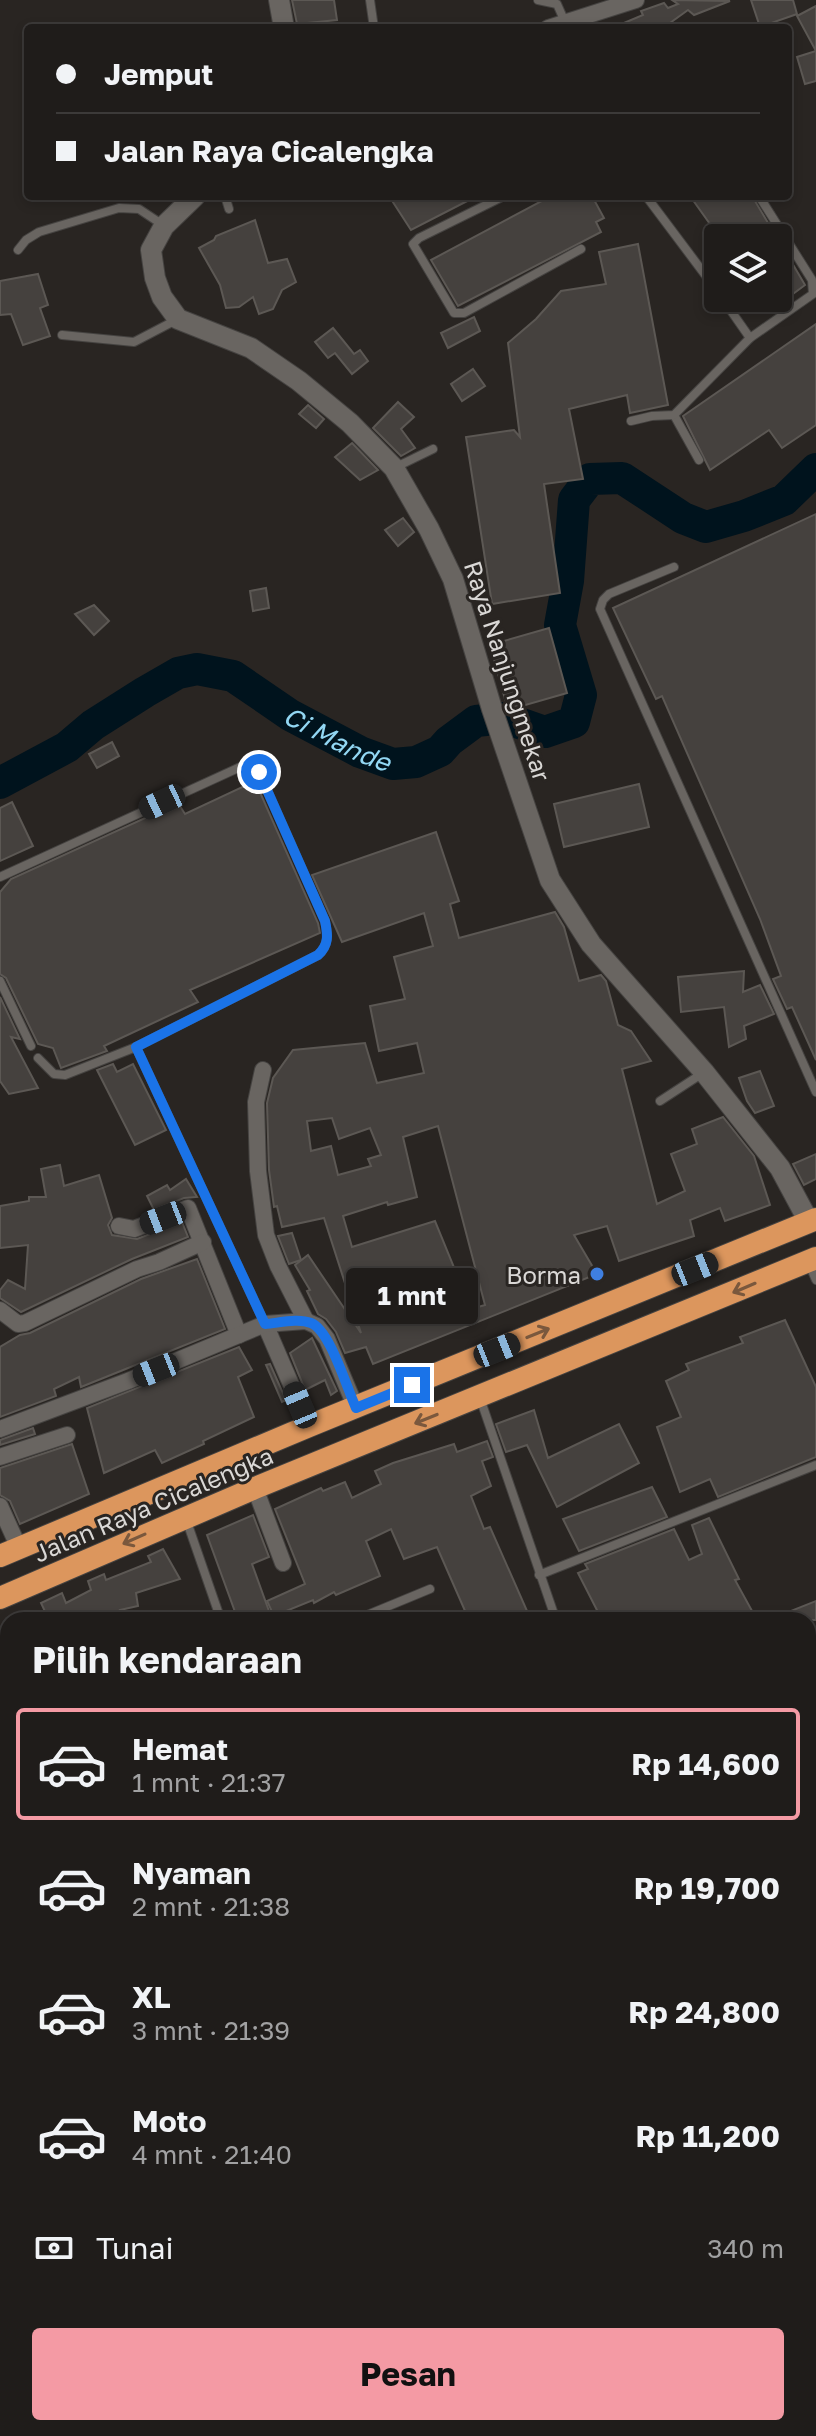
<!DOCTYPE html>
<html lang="id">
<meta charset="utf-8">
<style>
:root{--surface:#1f1c1a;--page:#2c2927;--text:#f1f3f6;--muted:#a1a1a2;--line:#3c3a39;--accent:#f49aa4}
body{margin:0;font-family:"Golos Text",sans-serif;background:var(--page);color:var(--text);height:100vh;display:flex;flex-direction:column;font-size:30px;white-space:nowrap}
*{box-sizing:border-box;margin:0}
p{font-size:26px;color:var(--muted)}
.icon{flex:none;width:44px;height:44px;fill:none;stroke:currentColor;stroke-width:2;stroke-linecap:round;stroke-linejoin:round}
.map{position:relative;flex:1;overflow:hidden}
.side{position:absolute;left:0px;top:1612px;width:816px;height:824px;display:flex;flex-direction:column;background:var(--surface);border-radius:24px 24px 0 0;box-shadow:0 4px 12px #0003,0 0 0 2px var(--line)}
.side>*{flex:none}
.top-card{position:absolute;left:24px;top:24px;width:768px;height:176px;border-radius:8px;box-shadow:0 4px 12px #0003,0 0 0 2px var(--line);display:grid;align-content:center;height:176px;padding:0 32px;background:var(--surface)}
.buttons{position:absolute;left:704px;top:224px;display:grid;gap:16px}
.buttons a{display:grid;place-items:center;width:88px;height:88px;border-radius:8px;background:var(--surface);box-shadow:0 4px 12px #0003,0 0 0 2px var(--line);font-size:40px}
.end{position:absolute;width:36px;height:36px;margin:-18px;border:10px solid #1a73e8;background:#fff;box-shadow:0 0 0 4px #fff}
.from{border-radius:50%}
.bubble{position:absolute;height:56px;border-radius:8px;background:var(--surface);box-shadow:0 4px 12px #0003,0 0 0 2px var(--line);font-size:26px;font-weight:700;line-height:56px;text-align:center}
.car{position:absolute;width:24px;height:48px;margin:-24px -12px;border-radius:10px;box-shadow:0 0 6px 2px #0007;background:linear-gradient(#222 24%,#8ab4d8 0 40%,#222 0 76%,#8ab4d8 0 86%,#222 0)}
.top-card b{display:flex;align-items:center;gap:28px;height:76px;font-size:30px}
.top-card b+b{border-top:2px solid var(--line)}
.top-card i{width:20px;height:20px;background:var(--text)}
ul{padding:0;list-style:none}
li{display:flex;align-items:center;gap:24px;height:112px;margin:0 16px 12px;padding:0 16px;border:4px solid transparent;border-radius:8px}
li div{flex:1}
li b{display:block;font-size:30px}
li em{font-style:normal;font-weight:700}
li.current{border-color:var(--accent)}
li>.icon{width:72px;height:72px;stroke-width:1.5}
h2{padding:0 32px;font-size:36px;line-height:96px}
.pay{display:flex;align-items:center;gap:20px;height:88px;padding:0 32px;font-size:30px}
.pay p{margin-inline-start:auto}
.action{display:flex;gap:16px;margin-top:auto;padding:16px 32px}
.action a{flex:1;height:92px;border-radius:8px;background:var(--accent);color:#111;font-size:32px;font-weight:700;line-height:92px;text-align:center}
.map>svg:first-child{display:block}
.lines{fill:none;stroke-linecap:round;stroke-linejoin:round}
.river{stroke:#00131d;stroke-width:32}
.building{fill:#45413e;stroke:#5c5854;stroke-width:2;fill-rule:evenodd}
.service-casing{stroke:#454341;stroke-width:10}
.minor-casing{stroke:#454341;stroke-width:18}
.tertiary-casing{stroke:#454341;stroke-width:22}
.trunk-casing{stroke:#454341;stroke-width:24}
.service{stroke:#696561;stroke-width:8}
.minor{stroke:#696561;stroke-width:16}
.tertiary{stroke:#696561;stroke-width:20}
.trunk{stroke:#dc965d;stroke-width:22}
.oneway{stroke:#7a583d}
.route{stroke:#1a73e8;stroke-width:10}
.shop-dot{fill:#3f7fe0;stroke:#292522;stroke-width:3}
.labels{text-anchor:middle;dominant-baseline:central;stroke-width:6;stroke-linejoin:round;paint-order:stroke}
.street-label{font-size:24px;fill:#dad8d6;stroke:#292522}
.poi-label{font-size:24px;fill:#dad8d6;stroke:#292522;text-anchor:end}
.water-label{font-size:26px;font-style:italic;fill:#92d7f3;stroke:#292522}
</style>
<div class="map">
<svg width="816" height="2436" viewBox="0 0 816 2436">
<rect width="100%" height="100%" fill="#292522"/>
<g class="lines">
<path class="river" id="s1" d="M0,783L67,747L93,725L145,692L178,673L197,669L233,676L290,715L360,752L393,764L416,762L440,751L449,741L476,721L505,718L545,732L574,722L581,695L560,625L568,581L574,500L590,479L622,478L683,518L706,527L744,516L784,500L816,469"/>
</g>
<g class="building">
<polygon points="292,0 334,0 337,20 297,24"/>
<polygon points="672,0 730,1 694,15 688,10 663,28 612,28 643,15 641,11 664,3 668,8 678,4"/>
<polygon points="751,0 793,0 797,14 760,27"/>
<polygon points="816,6 816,81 805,84 797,57 816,51 797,16"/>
<polygon points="389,196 477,196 411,230"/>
<polygon points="551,196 592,196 604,218 596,222 601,232 458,306 431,260"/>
<polygon points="690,196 752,196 777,238 720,238"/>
<polygon points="255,220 268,263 287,259 296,282 282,290 273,309 259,314 253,297 239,307 226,308 220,285 199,248 214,240 216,236"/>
<polygon points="778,239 805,285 778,305"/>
<polygon points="638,244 668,405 630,413 627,395 569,409 583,479 544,484 560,593 492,604 466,437 514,430 520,437 508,343 536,319 561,291 606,284 599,252"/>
<polygon points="38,274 48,305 40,308 50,336 23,345 11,314 0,315 0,281"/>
<polygon points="474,317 480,331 448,348 441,333"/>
<polygon points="816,324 816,425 782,448 769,430 710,470 683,416"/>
<polygon points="333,328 354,354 360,350 368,361 352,374 335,353 328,358 315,342"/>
<polygon points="473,369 485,386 462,401 451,384"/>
<polygon points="398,402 414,417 401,429 415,448 401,456 373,428"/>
<polygon points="308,405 324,419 316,428 299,414"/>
<polygon points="352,443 378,470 360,480 335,457"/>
<polygon points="816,514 816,1060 792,1007 787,1009 773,979 781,976 760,919 662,696 656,699 613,608"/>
<polygon points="403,518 414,532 398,546 385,530"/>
<polygon points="266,588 269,608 253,611 250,591"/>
<polygon points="94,605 109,621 94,635 75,614"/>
<polygon points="549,628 567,693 508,710 490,645"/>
<polygon points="112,742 119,756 97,768 89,754"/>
<polygon points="255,781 318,923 320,933 190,990 198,1002 104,1046 107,1051 61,1068 53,1048 38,1044 6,978 0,974 0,892 11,879 178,803 185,814"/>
<polygon points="639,784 649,827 564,847 554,804"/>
<polygon points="12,802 33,846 0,861 0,808"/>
<path d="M436,832L459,901L450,904L459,938L555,912L564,927L579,981L601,975L606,981L618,1025L631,1031L651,1061L622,1069L657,1204L685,1191L671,1154L697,1144L692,1129L723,1117L754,1156L770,1205L725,1221L720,1208L690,1220L694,1236L619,1261L607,1226L574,1235L597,1274L373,1364L366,1347L345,1353L336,1332L326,1319L318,1314L307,1291L310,1290L295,1265L308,1255L361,1333L324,1218L282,1227L277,1206L274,1207L269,1170L267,1103L273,1078L293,1050L365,1043L377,1083L424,1073L417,1043L379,1051L370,1006L405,999L394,957L433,946L424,913L342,942L312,875ZM332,1118L339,1139L370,1128L381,1155L368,1159L371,1166L338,1175L331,1146L311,1151L307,1121ZM438,1126L485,1305L471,1309L435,1221L352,1247L343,1216L387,1202L388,1205L417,1197L403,1137Z"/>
<polygon points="744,971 743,992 760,985 774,1014 744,1026 746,1039 729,1047 724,1007 681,1012 678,977"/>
<polygon points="0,997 20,1039 11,1037 38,1088 9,1094 0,1081"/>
<polygon points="113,1064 117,1072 133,1064 166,1130 135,1145 97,1070"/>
<polygon points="760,1071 774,1106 755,1113 747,1101 739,1078"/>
<polygon points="816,1154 816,1179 804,1185 793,1164"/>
<polygon points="60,1165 64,1186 99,1175 112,1218 108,1225 112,1235 137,1239 182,1222 188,1237 132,1259 21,1312 0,1298 0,1290 8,1280 25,1289 28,1245 0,1248 0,1206 29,1201 29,1197 46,1197 41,1169"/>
<polygon points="186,1179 197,1197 184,1198 154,1210 147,1196 167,1185 170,1190"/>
<polygon points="292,1233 301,1260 289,1264 278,1236"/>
<polygon points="197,1259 225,1329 81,1387 79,1377 54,1389 56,1396 0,1417 0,1347 20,1335 30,1333 141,1279"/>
<polygon points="785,1320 816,1387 816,1457 718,1497 710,1479 680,1492 657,1427 681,1417 666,1381 689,1370 686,1364 743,1343 740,1337"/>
<polygon points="312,1338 337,1391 331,1395 325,1380 305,1390 290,1353"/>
<polygon points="239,1347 252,1370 238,1377 254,1417 203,1441 204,1444 162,1463 155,1450 104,1473 87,1408"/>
<polygon points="270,1364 286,1400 282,1402 266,1365"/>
<polygon points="534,1410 548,1458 619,1424 639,1463 557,1507 527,1445 506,1452 496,1424"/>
<polygon points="33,1428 35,1434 0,1445 0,1440"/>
<polygon points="487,1441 493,1457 482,1461 491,1486 471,1496 484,1529 490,1527 531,1620 469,1620 437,1547 404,1559 391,1529 366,1541 380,1576 336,1595 334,1592 314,1603 313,1600 274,1616 267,1601 305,1584 275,1509 321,1488 323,1491 345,1482 352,1498 381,1484 375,1471 393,1463 454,1444 457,1452"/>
<polygon points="72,1444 89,1494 20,1524 10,1501 0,1495 0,1468"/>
<polygon points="652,1487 667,1517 579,1551 563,1519"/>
<polygon points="253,1515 269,1557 252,1564 269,1611 238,1620 207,1535"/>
<polygon points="709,1518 739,1579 735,1580 757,1620 602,1620 578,1573 588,1569 585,1564 674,1529 689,1560 702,1554 692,1525"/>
<polygon points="163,1549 180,1579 136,1593 138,1606 120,1610 124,1620 102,1620 100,1613 81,1620 49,1620 41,1603 62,1593 66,1603 91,1590 88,1581 104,1574 106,1580 151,1562 148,1556"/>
<polygon points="816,1601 816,1620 771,1620 771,1619"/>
</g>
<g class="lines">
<g class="service-casing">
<g id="service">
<polyline points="370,0 374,28"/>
<polyline points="538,0 557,4 565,22"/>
<polyline points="225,196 229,209"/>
<polyline points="504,196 419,238 413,244 454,313 464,313 581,249"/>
<polyline points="646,196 718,292"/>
<polyline points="18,250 26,240 39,232 119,208 139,209 163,225"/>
<polyline points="722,298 750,338"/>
<polyline points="62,335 134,342 178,319"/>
<polyline points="674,415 699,460"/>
<polyline points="631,421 652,416 674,415 750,338 813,294 812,280 759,196"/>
<polyline points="394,468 433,449"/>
<polyline points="674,567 609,594 603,600 600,609 816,1092"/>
<path d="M0,877L249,763L256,767L259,772L325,921C328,935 329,945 318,955L136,1047L65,1075L54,1074L38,1058"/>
<polyline points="0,981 31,1046"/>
<polyline points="136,1047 265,1324"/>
<polyline points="660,1101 703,1073"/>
<polyline points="808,1262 816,1280"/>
<polyline points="480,1398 556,1620"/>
<polyline points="186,1519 221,1620"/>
<polyline points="539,1575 816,1465"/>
<polyline points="355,1620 430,1589"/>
<polyline points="808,1827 816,1824"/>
<polyline points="808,2093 816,2090"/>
<polyline points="808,2245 816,2266"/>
<polyline points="448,2428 450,2436"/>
</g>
</g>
<g class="minor-casing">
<g id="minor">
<polyline points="548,28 636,0"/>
<polyline points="263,1070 256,1102 258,1171 266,1235 278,1266 306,1321"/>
<polyline points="119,1226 134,1229 188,1208 239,1335"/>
<polyline points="0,1310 18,1324 25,1323 137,1269 159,1262 203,1242"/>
<polyline points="265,1324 309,1426"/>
<polyline points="0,1429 128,1381 265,1324 306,1321 317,1326 327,1339 356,1408"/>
<polyline points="0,1457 67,1435"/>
<polyline points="255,1488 283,1563"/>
<polyline points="0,1506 19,1548"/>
<polyline points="0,1711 8,1708"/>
<polyline points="0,1878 8,1876"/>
<polyline points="0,1920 8,1952"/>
<polyline points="72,2428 72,2436"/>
</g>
</g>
<g class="tertiary-casing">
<g id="tertiary">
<polyline points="279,0 284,28"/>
<polyline points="195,196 164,226 151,250 155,278 162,297 178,319 251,348 299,381 350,423 394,468 429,529 453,579 492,709 550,880 591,944 704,1072 780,1168 809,1222"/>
</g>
</g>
<g class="trunk-casing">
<g id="trunk">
<polyline points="0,1556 309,1426 816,1219"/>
<polyline points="0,1598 255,1488 816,1258"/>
</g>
</g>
<use href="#service" class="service"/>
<use href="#minor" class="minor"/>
<use href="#tertiary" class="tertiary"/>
<use href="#trunk" class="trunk"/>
</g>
<defs><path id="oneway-shaft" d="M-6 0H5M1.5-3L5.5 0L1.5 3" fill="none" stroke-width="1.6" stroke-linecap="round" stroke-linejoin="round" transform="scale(2)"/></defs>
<g class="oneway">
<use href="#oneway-shaft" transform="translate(744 1288) rotate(157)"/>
<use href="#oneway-shaft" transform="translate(538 1333) rotate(-22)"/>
<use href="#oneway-shaft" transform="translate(426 1419) rotate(158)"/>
<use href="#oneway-shaft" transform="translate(134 1539) rotate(156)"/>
</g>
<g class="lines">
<path class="route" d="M259,772L325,921C328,935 329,945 318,955L136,1047L265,1324C279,1323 298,1318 311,1323C330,1330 347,1389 356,1408L412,1385"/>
</g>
<circle class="shop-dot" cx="597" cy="1274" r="8"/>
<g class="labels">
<g class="street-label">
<text transform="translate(508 671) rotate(72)">Raya Nanjungmekar</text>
<text transform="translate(153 1504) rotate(-23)">Jalan Raya Cicalengka</text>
</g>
<g class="poi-label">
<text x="581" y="1274">Borma</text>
</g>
<g class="water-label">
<text stroke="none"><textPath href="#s1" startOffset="388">Ci Mande</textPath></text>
</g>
</g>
</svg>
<div class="buttons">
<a><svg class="icon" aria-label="layers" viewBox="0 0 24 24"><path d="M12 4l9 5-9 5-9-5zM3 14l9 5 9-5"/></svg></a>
</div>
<i class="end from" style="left:259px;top:772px"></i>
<i class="end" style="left:412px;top:1385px"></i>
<div class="bubble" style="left:346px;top:1268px;width:132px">1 mnt</div>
<i class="car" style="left:162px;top:802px;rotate:245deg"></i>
<i class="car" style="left:163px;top:1218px;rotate:249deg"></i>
<i class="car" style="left:695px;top:1269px;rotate:68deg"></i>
<i class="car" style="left:497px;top:1350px;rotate:68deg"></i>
<i class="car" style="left:156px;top:1370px;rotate:248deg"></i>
<i class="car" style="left:300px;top:1405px;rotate:337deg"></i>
<div class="top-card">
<b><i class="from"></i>Jemput</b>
<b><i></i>Jalan Raya Cicalengka</b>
</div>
<section class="side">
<h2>Pilih kendaraan</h2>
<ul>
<li class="current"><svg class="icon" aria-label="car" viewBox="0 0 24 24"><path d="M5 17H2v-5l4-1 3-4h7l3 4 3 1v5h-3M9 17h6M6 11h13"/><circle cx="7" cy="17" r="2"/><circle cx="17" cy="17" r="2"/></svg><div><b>Hemat</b><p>1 mnt · 21:37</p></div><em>Rp 14,600</em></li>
<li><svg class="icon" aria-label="car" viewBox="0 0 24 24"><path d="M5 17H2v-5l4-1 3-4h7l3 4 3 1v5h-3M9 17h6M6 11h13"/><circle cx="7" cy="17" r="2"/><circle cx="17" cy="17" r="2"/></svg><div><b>Nyaman</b><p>2 mnt · 21:38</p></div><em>Rp 19,700</em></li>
<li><svg class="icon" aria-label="car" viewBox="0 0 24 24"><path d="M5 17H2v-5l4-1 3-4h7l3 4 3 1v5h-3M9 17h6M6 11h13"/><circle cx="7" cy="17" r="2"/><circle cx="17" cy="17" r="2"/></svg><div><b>XL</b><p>3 mnt · 21:39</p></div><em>Rp 24,800</em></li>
<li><svg class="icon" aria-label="car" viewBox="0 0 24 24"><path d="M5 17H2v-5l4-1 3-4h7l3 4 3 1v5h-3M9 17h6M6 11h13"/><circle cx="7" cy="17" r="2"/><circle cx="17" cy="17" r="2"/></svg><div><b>Moto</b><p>4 mnt · 21:40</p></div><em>Rp 11,200</em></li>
</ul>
<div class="pay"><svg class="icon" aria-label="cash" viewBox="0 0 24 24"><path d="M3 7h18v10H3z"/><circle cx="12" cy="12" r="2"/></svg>Tunai<p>340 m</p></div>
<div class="action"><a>Pesan</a></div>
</section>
</div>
